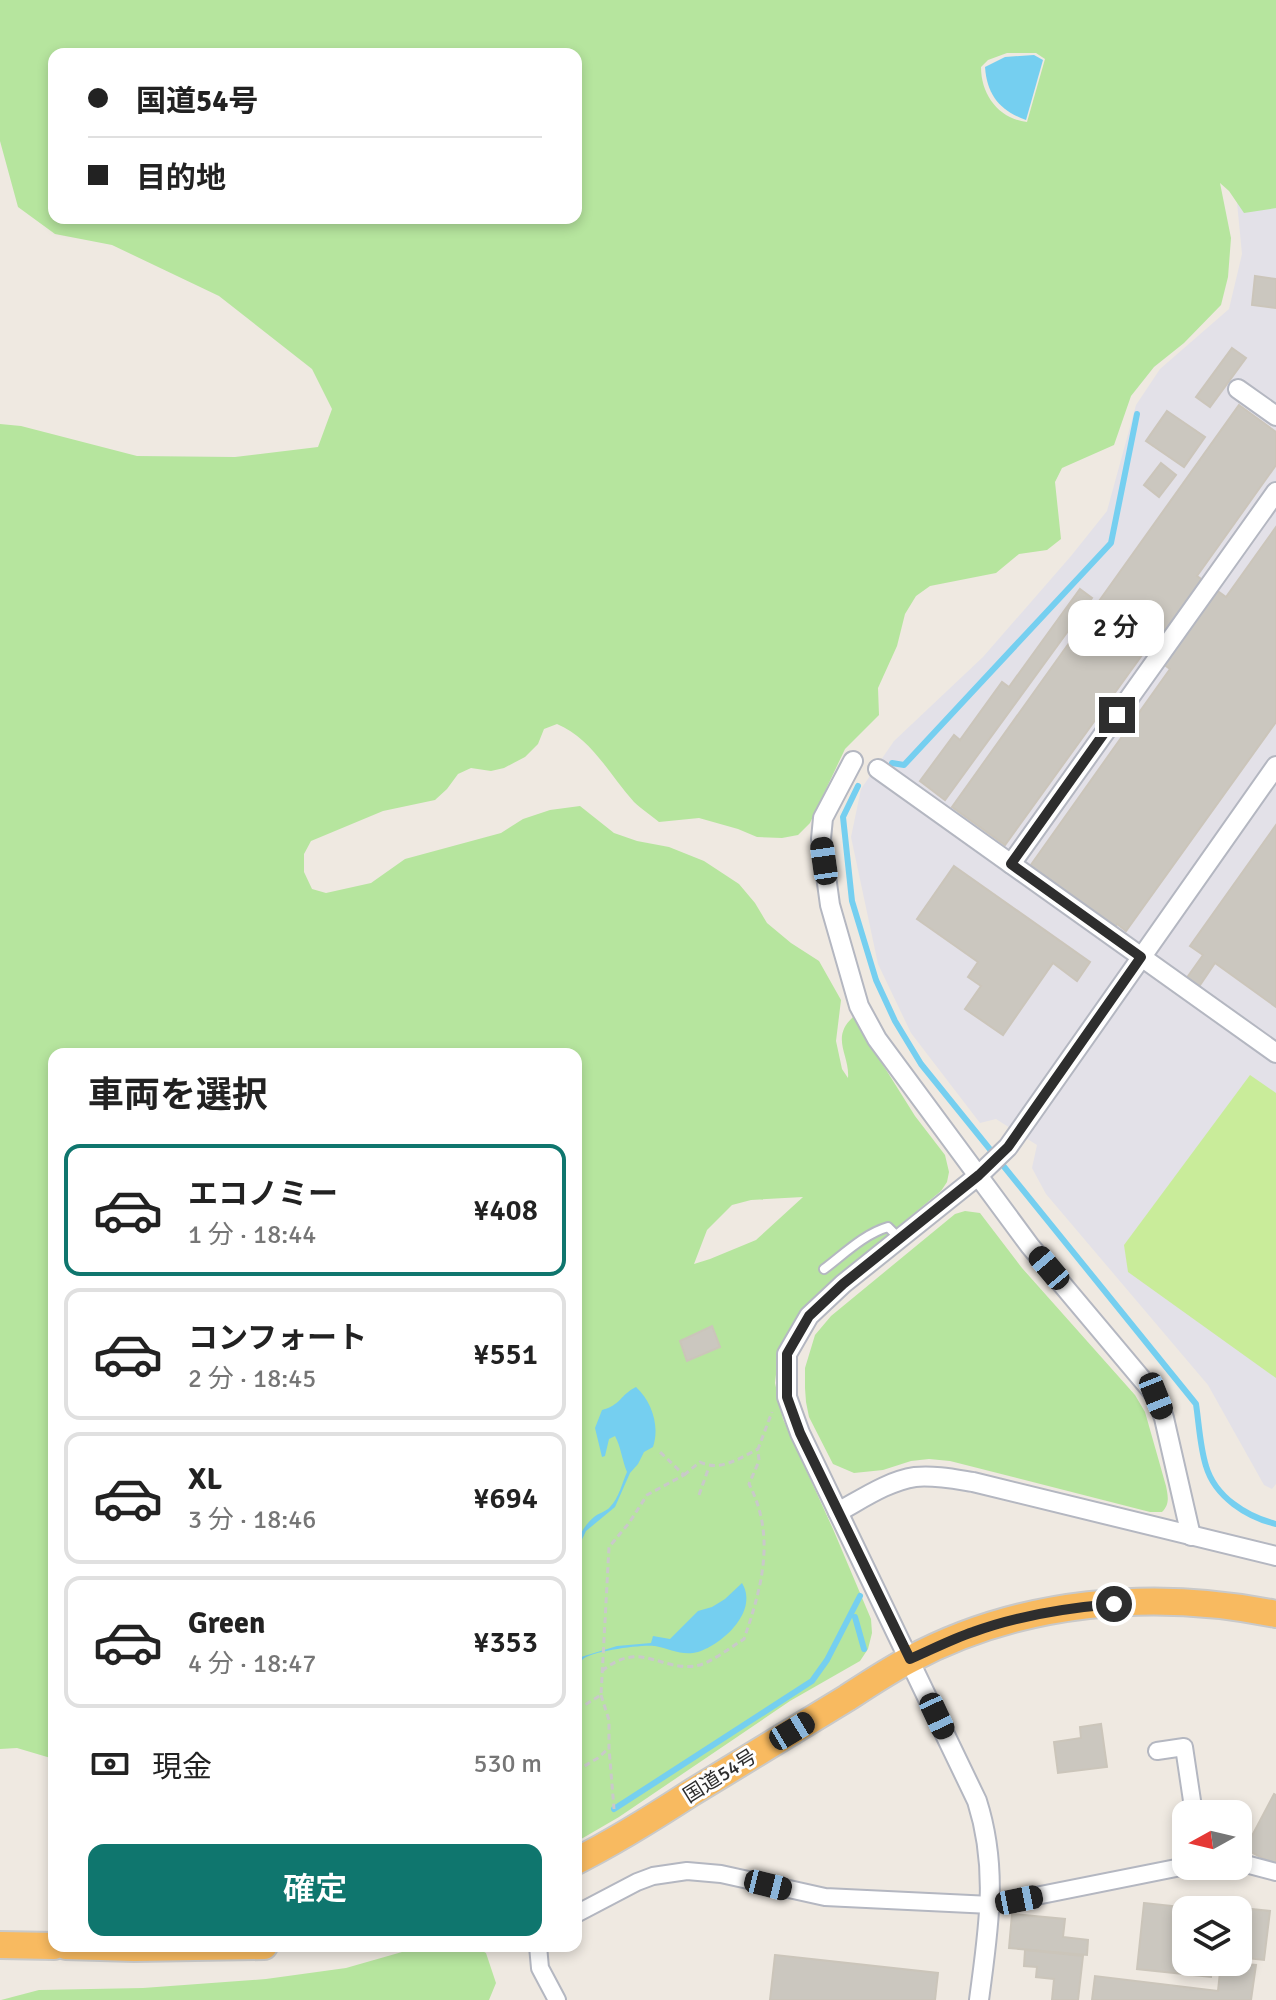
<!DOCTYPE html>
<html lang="ja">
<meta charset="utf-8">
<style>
:root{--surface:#fff;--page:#f6f6f6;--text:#222;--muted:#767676;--line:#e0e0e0;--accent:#0f766e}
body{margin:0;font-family:Signika,"Noto Sans JP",sans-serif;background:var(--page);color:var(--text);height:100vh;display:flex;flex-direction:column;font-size:30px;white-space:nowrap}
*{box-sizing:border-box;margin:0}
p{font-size:26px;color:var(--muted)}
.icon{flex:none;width:44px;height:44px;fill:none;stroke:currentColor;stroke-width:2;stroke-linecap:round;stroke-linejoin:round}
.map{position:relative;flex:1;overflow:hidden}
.panel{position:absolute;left:48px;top:1048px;width:534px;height:904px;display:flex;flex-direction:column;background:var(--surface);border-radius:16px;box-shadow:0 4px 12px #0003}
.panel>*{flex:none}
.banner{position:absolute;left:48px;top:48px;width:534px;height:176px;border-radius:16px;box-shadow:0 4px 12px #0003;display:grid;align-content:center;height:176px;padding:0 40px;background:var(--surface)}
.needle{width:52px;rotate:262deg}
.fabs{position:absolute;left:1172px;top:1800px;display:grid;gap:16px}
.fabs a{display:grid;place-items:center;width:80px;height:80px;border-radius:16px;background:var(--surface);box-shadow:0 4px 12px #0003;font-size:40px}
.end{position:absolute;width:36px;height:36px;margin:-18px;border:10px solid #2e2e2e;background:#fff;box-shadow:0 0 0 4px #fff}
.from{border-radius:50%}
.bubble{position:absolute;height:56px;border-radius:16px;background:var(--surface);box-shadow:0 4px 12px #0003;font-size:26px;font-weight:600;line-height:56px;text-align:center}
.car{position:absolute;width:24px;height:48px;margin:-24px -12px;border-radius:10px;box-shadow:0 0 6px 2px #0007;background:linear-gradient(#222 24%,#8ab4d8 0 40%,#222 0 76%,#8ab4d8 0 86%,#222 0)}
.banner b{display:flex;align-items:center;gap:28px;height:76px;font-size:30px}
.banner b+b{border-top:2px solid var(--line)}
.banner i{width:20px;height:20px;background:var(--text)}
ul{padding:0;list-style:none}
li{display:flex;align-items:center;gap:24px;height:132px;margin:0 16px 12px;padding:0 24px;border:4px solid var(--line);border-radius:16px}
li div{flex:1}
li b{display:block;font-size:30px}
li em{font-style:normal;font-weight:600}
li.active{border-color:var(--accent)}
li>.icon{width:72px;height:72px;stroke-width:1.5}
h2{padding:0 40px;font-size:36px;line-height:96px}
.pay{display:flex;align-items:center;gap:20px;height:88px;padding:0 40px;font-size:30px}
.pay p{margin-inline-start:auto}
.action{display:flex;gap:16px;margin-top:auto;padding:16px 40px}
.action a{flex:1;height:92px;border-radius:16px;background:var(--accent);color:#fff;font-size:32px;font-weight:600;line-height:92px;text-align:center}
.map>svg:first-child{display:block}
.industrial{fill:#e3e1e8}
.green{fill:#b6e59e;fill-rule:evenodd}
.pitch{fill:#c9ec9a}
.water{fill:#75cff0}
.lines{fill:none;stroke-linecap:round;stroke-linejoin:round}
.stream{stroke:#75cff0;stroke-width:6}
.building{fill:#cbc7bf;stroke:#cbc5ba;stroke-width:2}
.service-casing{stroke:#b4b7c1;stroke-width:12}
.minor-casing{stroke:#b4b7c1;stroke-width:20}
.tertiary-casing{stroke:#b4b7c1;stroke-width:22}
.trunk-casing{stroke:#c9c9c9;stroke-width:30}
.path{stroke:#c9c9c9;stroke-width:3;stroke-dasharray:6 4;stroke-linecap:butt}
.service{stroke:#fff;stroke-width:8}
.minor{stroke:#fff;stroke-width:16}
.tertiary{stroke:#fff;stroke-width:18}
.trunk{stroke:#f8ba60;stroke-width:26}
.route{stroke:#2e2e2e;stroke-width:10}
.labels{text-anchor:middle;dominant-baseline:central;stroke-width:6;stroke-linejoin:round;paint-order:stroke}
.street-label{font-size:20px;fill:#2e2e2e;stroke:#fff}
</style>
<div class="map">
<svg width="1276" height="2000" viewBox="0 0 1276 2000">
<rect width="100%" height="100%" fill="#efe9e1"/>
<polygon class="industrial" points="1276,149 1276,1484 1272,1489 1264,1485 1208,1385 1046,1194 1032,1168 1037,1145 996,1119 980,1123 911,1033 878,964 851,837 861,789 894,741 983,657 1071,556 1107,511 1136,405 1160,369 1229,309 1242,254 1236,192"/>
<g class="green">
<path d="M0,0H1276V208L1244,213L1229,191L1220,183L1231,238L1228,277L1221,305L1184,343L1154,367L1131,396L1114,445L1062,468L1055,482L1061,539L1047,550L1019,554L996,573L930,586L916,596L905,614L897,646L878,688L879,715L845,749L810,823L798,835L782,838L757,837L738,829L699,818L659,822C651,815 641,809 634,802C609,774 592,739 557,724L544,729L538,744L525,757L504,768L491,771L471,768L458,774L447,789L435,800L383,811L311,841L304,854V872L312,889L326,893L371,883L405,859L501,833L523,819L550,810L580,806L614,833L637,841L669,847L704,861L739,884L755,903L767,923L791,943L819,961L841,1000L836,1041L842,1069L848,1078C850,1055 830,1038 853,1017L915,1116L945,1155L949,1172L947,1182L941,1191L818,1293L798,1316L778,1357L775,1383L783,1419L833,1529L871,1619L872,1633L868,1649L860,1661L790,1701L619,1817L576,1842V1054H54V1759L17,1748L0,1749V424L21,426L137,456L235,457L318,447L332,409L312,369L219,296L112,245L55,234L18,207L0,141ZM1007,53H1036L1045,59L1027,122C999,119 981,95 981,67L988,60ZM54,54H576V218H54ZM803,1197L756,1240L710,1259L694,1264L707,1230L732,1205L751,1200Z"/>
<path d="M965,1211L980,1213L1022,1268L1135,1395L1145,1412L1166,1486C1168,1496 1170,1504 1162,1512H1150L950,1461L929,1459L911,1461L883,1470L854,1473L833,1464L809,1417L806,1402L805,1388V1368L815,1335L831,1316L955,1214Z"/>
<polygon points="423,1946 473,1946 486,1953 496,1983 489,2000 1,2000 39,1990 143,1988 266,1979 346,1968"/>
</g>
<polygon class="pitch" points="1250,1075 1276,1093 1276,1378 1128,1272 1124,1245"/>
<g class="water">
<path d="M1034,55L1043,60L1026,120C1000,111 987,95 985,67L1005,57Z"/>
<path d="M636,1387C652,1402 660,1426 653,1447L644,1452L638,1464L630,1473L615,1507L586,1531L577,1550L576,1577C576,1551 573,1536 594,1517C598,1513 606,1512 610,1507C619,1498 622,1483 627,1472C622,1460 621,1447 615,1436L609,1439L605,1456L602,1457L595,1428L602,1410C621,1405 620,1395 636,1387Z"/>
<path d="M742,1583C759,1611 723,1644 698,1652C682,1656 670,1649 655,1646C643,1644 592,1651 583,1659C580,1662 579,1666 576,1669V1647L581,1657L617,1646L651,1643L653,1636L670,1639L698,1611L712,1607L725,1599Z"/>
</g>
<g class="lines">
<g class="stream">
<polyline points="892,763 904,765 1111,543 1137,414"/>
<path d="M858,786L843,817L852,901L876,980L895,1021L921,1064L1196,1404C1199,1424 1200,1447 1206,1466C1215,1497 1247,1517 1276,1524"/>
<polyline points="855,1617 864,1649"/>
<polyline points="614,1809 812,1681 827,1660 860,1596"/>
</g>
</g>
<g class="building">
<polygon points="1255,276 1276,279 1276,308 1252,305"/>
<polygon points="1232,348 1246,358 1210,407 1196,397"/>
<polygon points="1239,405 1276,432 1276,465 1197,576 1226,597 1276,527 1276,722 1126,931 1117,924 1113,930 1028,869 1170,669 1145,651 1005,845 952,807"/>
<polygon points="1167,411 1205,437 1184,467 1146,441"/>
<polygon points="1161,463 1176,475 1159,497 1144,485"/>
<polygon points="1080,589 1092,598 945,800 920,781 954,735 960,740 1002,682 1009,687"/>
<polygon points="1276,825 1276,1007 1215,963 1198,988 1186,979 1203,955 1190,946"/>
<polygon points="954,866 1090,962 1077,981 1053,963 1003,1035 965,1009 981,986 968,977 978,962 917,919"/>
<polygon points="712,1326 720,1347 687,1361 680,1341"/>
<polygon points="1101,1724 1107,1767 1058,1773 1054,1742 1081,1738 1080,1727"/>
<polygon points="1274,1794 1276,1795 1276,1865 1245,1849"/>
<polygon points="1144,1903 1209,1910 1186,1910 1186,1962 1212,1962 1211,1977 1137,1969"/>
<polygon points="1242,1908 1270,1911 1264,1960 1238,1957"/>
<polygon points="1012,1914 1065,1919 1063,1937 1088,1940 1087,1955 1009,1948"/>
<polygon points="1025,1950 1083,1956 1078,2000 1052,2000 1054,1979 1036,1977 1037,1967 1024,1966"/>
<polygon points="775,1955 938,1973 935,2000 770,2000"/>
<polygon points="1221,1962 1256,1965 1251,2000 1092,2000 1095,1976 1218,1991"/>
</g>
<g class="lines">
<g class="service-casing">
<path id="service" d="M824,1269C844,1254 864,1234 888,1227L900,1239"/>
</g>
<g class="minor-casing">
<g id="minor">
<polyline points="1157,1751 1184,1747 1194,1814"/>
<polyline points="1238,1862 1276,1872"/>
<polyline points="576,1914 637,1882 653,1876 687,1871 721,1874 825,1897 991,1905 1186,1866"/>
<polyline points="538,1946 540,1968 557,2000"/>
</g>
</g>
<g class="tertiary-casing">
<g id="tertiary">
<polyline points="1238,389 1276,416"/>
<polyline points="853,761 823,818 821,839 830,905 859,1006 877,1039 1030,1246 1156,1396 1164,1418 1191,1536"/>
<polyline points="878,769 1276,1053"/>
<polyline points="1011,864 1276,492"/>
<path d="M838,1512C862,1499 888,1481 915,1477C934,1475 954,1479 973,1482L1276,1556"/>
<path d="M979,2000C988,1931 999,1870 977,1801L800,1433L787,1397V1354L809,1316L843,1284L979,1175L1008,1147L1276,766"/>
</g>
</g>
<g class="trunk-casing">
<g id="trunk">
<path d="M576,1861C616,1841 654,1817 691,1793C743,1761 795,1730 847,1698C867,1685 888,1671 909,1660C1020,1600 1154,1589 1276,1614"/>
<polyline points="0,1945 54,1946"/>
<polyline points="66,1946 134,1948 264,1946"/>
</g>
</g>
<g class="path">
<path d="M684,1475L700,1462C720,1472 740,1458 758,1449"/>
<polyline points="699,1495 709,1467"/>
<path d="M602,1671C642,1638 661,1674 700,1665C711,1662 733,1646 744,1639C762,1587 776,1536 749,1484L759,1461L758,1449L772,1412"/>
<polyline points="601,1695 609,1720 609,1748 614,1809"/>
<polyline points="576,1706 583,1706 601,1695 609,1547 629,1523 647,1495 684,1475 659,1451"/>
<polyline points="576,1771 598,1758 609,1748"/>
</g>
<use href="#service" class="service"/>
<use href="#minor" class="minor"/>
<use href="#tertiary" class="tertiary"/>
<use href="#trunk" class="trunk"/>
</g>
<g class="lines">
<path class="route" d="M1114,1604C1066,1608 1019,1615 973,1632C952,1639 931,1650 910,1659L800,1433L787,1397V1354L809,1316L843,1284L979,1175L1008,1147L1141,957L1011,864L1117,715"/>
</g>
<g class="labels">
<g class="street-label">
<text transform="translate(720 1776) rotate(-32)">国道54号</text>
</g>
</g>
</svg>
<div class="fabs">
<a><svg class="needle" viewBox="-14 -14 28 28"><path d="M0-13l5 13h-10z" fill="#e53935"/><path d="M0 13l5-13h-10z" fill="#767676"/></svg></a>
<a><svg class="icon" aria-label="layers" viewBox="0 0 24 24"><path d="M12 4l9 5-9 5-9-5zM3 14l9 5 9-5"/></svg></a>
</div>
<i class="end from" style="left:1114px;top:1604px"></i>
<i class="end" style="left:1117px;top:715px"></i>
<div class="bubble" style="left:1068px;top:600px;width:96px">2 分</div>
<i class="car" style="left:824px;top:861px;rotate:352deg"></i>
<i class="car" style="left:1049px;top:1268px;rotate:320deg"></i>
<i class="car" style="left:1156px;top:1396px;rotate:158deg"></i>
<i class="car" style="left:937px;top:1716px;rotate:155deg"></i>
<i class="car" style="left:792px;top:1731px;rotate:59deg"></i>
<i class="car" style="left:768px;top:1885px;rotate:104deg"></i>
<i class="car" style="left:1019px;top:1900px;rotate:79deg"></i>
<div class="banner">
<b><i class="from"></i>国道54号</b>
<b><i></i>目的地</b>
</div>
<section class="panel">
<h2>車両を選択</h2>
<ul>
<li class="active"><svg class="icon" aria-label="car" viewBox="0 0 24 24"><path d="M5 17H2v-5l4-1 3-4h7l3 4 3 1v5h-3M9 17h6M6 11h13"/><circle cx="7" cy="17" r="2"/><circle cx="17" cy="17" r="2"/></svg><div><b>エコノミー</b><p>1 分 · 18:44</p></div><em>¥408</em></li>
<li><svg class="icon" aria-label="car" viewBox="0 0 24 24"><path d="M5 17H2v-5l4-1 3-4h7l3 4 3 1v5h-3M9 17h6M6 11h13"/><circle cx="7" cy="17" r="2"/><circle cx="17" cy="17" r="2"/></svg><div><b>コンフォート</b><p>2 分 · 18:45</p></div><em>¥551</em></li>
<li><svg class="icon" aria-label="car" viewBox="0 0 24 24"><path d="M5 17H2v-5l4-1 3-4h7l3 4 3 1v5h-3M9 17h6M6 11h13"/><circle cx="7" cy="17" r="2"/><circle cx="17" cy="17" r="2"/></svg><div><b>XL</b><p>3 分 · 18:46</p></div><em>¥694</em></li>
<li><svg class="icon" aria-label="car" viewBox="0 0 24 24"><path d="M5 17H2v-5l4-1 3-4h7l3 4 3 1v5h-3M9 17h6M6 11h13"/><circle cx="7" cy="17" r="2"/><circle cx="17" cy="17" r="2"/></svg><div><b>Green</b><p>4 分 · 18:47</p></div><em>¥353</em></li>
</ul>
<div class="pay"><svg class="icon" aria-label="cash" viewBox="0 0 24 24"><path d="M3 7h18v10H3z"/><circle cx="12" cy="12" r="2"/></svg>現金<p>530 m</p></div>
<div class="action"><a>確定</a></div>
</section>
</div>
